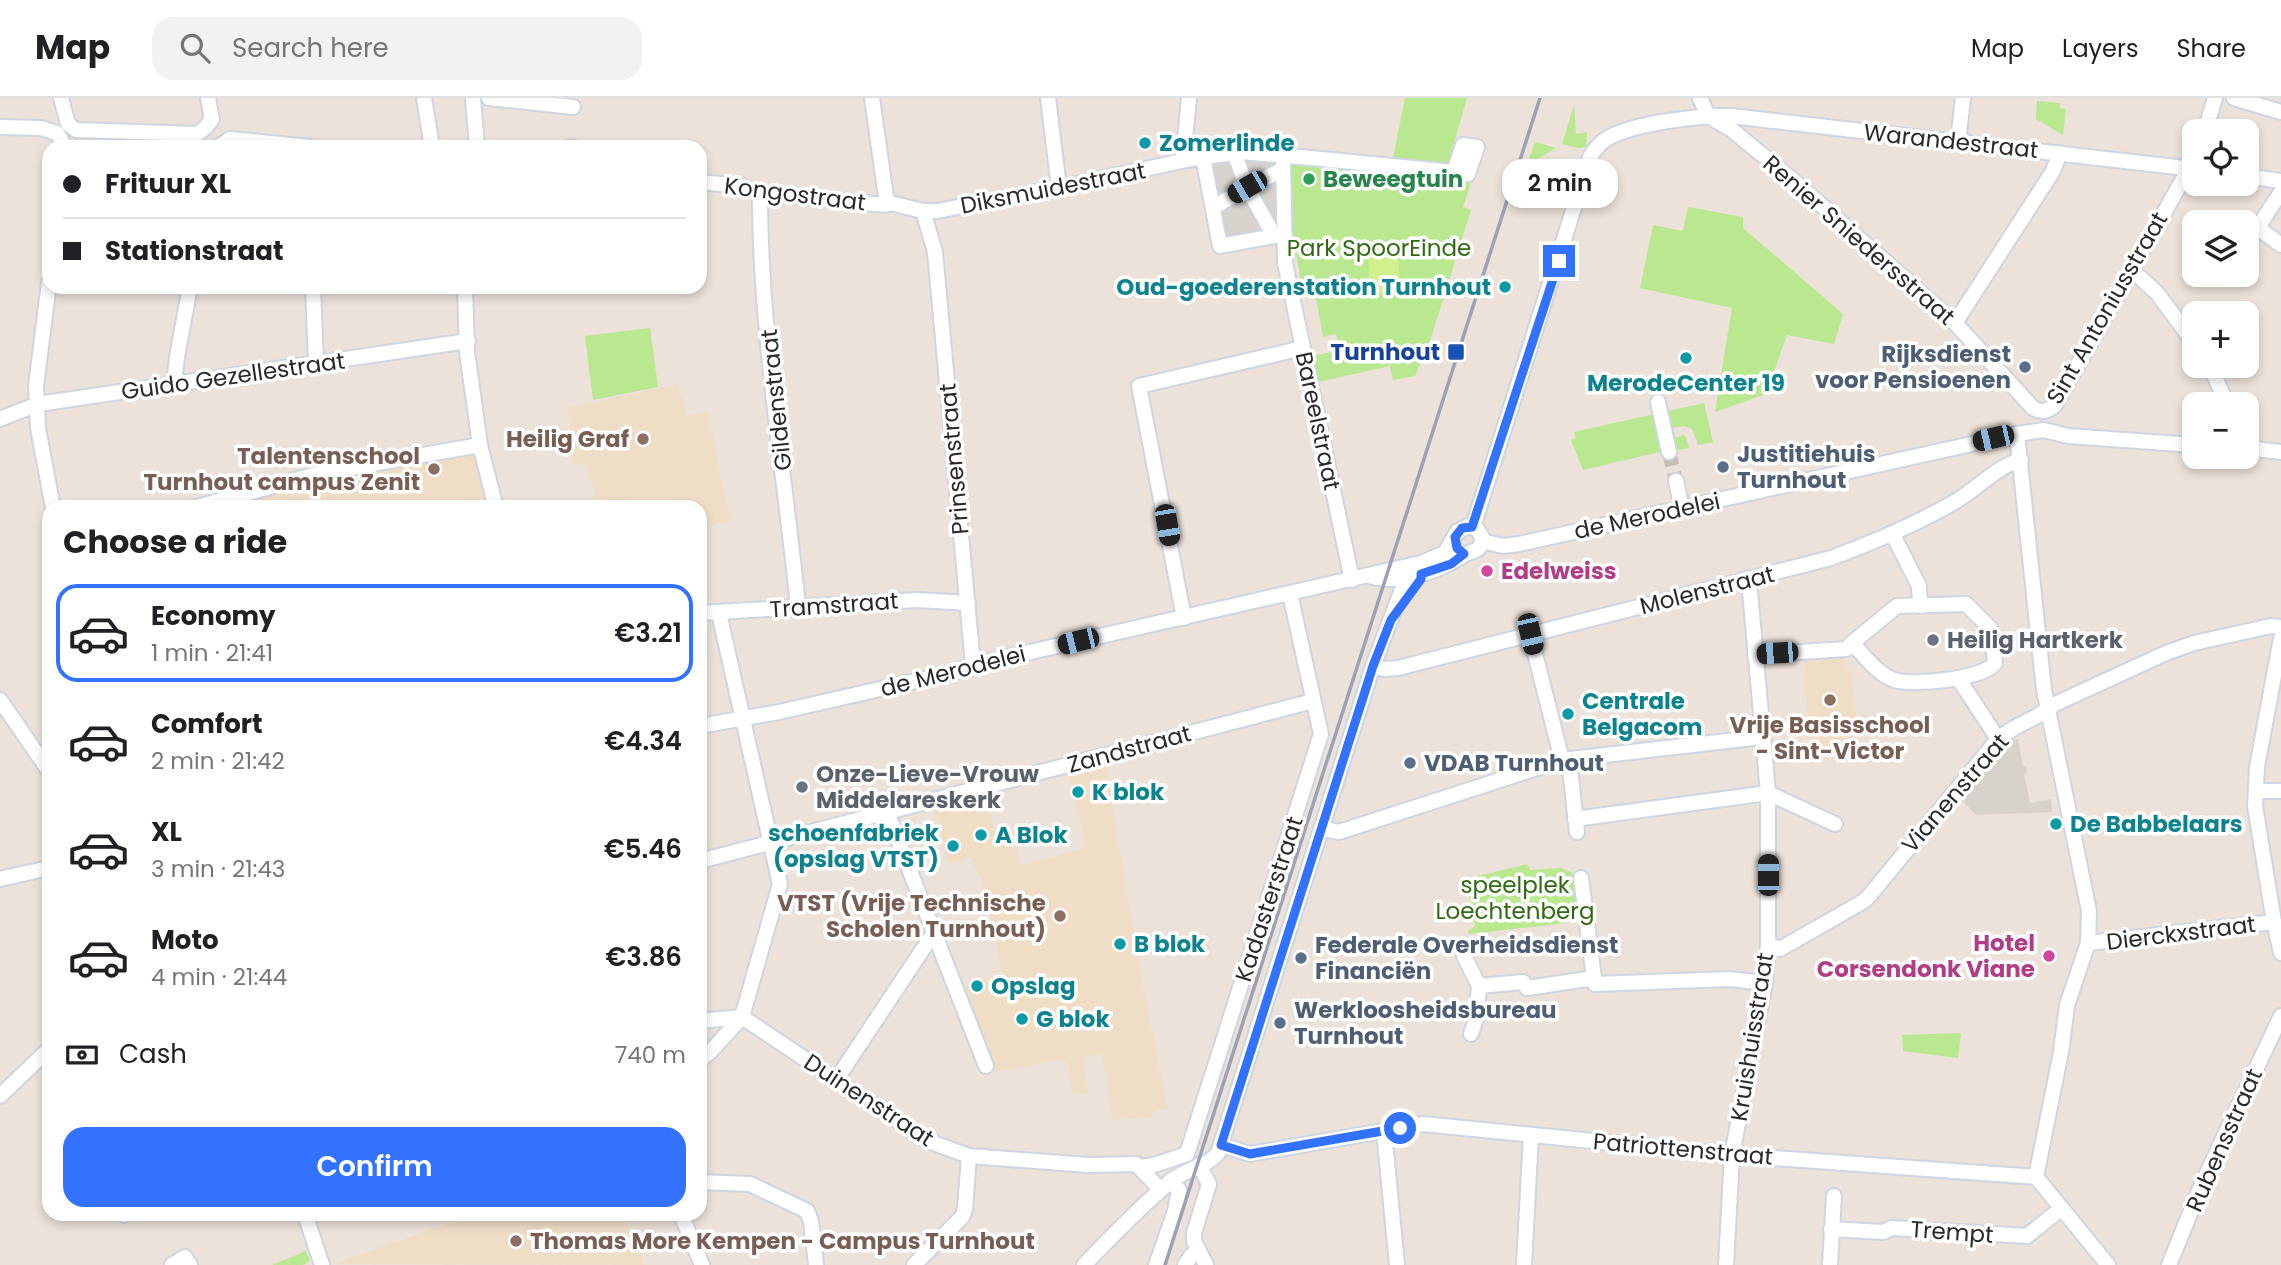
<!DOCTYPE html>
<meta charset="utf-8">
<style>
:root{--surface:#fff;--page:#f2f2f2;--text:#202124;--muted:#757577;--line:#e0e0e0;--accent:#3372ff}
body{margin:0;font-family:Poppins,sans-serif;background:var(--page);color:var(--text);height:100vh;display:flex;flex-direction:column;font-size:26px;white-space:nowrap}
*{box-sizing:border-box;margin:0}
p{font-size:23px;color:var(--muted)}
.icon{flex:none;width:38px;height:38px;fill:none;stroke:currentColor;stroke-width:2;stroke-linecap:round;stroke-linejoin:round}
.map{position:relative;flex:1;overflow:hidden}
.panel{position:absolute;left:42px;top:402px;width:665px;height:721px;display:flex;flex-direction:column;background:var(--surface);border-radius:21px;box-shadow:0 4px 10px #0003}
.panel>*{flex:none}
.banner{position:absolute;left:42px;top:42px;width:665px;height:154px;border-radius:21px;box-shadow:0 4px 10px #0003;display:grid;align-content:center;height:154px;padding:0 21px;background:var(--surface)}
.controls{position:absolute;left:2182px;top:21px;display:grid;gap:14px}
.controls a{display:grid;place-items:center;width:77px;height:77px;border-radius:14px;background:var(--surface);box-shadow:0 4px 10px #0003;font-size:35px}
.end{position:absolute;width:32px;height:32px;margin:-16px;border:9px solid #3372ff;background:#fff;box-shadow:0 0 0 4px #fff}
.from{border-radius:50%}
.bubble{position:absolute;height:49px;border-radius:21px;background:var(--surface);box-shadow:0 4px 10px #0003;font-size:23px;font-weight:600;line-height:49px;text-align:center}
.car{position:absolute;width:21px;height:42px;margin:-21px -10px;border-radius:9px;box-shadow:0 0 5px 2px #0007;background:linear-gradient(#222 24%,#8ab4d8 0 40%,#222 0 76%,#8ab4d8 0 86%,#222 0)}
.banner b{display:flex;align-items:center;gap:24px;height:66px;font-size:26px}
.banner b+b{border-top:2px solid var(--line)}
.banner i{width:18px;height:18px;background:var(--text)}
ul{padding:0;list-style:none}
li{display:flex;align-items:center;gap:21px;height:98px;margin:0 14px 10px;padding:0 7px;border:4px solid transparent;border-radius:21px}
li div{flex:1}
li b{display:block;font-size:26px}
li em{font-style:normal;font-weight:600}
li.active{border-color:var(--accent)}
li>.icon{width:63px;height:63px;stroke-width:1.5}
h2{padding:0 21px;font-size:32px;line-height:84px}
.pay{display:flex;align-items:center;gap:18px;height:77px;padding:0 21px;font-size:26px}
.pay p{margin-inline-start:auto}
.cta{display:flex;gap:14px;margin-top:auto;padding:14px 21px}
.cta a{flex:1;height:80px;border-radius:21px;background:var(--accent);color:#fff;font-size:28px;font-weight:600;line-height:80px;text-align:center}
header{display:flex;align-items:center;gap:42px;box-sizing:border-box;height:98px;padding:0 35px;background:var(--surface);border-bottom:2px solid var(--line)}
header strong{font-size:33px}
nav{display:flex;gap:38px;margin-inline-start:auto;font-size:24px}
.search{width:490px;height:63px;background:var(--page);display:flex;align-items:center;gap:18px;box-sizing:border-box;padding:0 24px;border-radius:21px;color:var(--muted);font-size:26px}
.map>svg:first-child{display:block}
.education{fill:#f0ddc6}
.green{fill:#b9e890}
.pitch{fill:#d2f08b}
.plaza{fill:#d8d2cc}
.lines{fill:none;stroke-linecap:round;stroke-linejoin:round}
.minor-tunnel{stroke:#c5bdb6;stroke-width:14;stroke-dasharray:14 7;stroke-linecap:butt}
.minor-casing{stroke:#ced5e3;stroke-width:18}
.minor{stroke:#fff;stroke-width:14}
.rail{stroke:#9ba2b5;stroke-width:3.5}
.route{stroke:#3372ff;stroke-width:9}
.culture-dot{fill:#0f9aa8;stroke:#fff;stroke-width:2.5}
.leisure-dot{fill:#2e9e5b;stroke:#fff;stroke-width:2.5}
.transit-dot{fill:#1a4fb4;stroke:#fff;stroke-width:2.5}
.service-dot{fill:#5c6f8a;stroke:#fff;stroke-width:2.5}
.education-dot{fill:#8d6e63;stroke:#fff;stroke-width:2.5}
.hotel-dot{fill:#d1479c;stroke:#fff;stroke-width:2.5}
.worship-dot{fill:#6b7280;stroke:#fff;stroke-width:2.5}
.labels{text-anchor:middle;dominant-baseline:central;stroke-width:7;stroke-linejoin:round;paint-order:stroke}
.street-label{font-size:23px;fill:#292929;stroke:#fff}
.culture-label{font-size:23px;font-weight:bold;fill:#0d838f;stroke:#fff;text-anchor:start}
.leisure-label{font-size:23px;font-weight:bold;fill:#27864d;stroke:#fff;text-anchor:start}
.park-label{font-size:23px;fill:#306b14;stroke:#fff}
.transit-label{font-size:23px;font-weight:bold;fill:#164399;stroke:#fff;text-anchor:end}
.service-label{font-size:23px;font-weight:bold;fill:#4e5e75;stroke:#fff;text-anchor:start}
.education-label{font-size:23px;font-weight:bold;fill:#785e54;stroke:#fff;text-anchor:end}
.hotel-label{font-size:23px;font-weight:bold;fill:#b23c85;stroke:#fff;text-anchor:start}
.worship-label{font-size:23px;font-weight:bold;fill:#5b616d;stroke:#fff;text-anchor:start}
</style>
<header>
<strong>Map</strong>
<div class="search"><svg class="icon" aria-label="search" viewBox="0 0 24 24"><circle cx="10" cy="10" r="6"/><path d="M15 15l6 6"/></svg>Search here</div>
<nav><a>Map</a><a>Layers</a><a>Share</a></nav>
</header>
<div class="map">
<svg width="2281" height="1167" viewBox="0 0 2281 1167">
<rect width="100%" height="100%" fill="#ece2d9"/>
<g class="education">
<polygon points="678,286 687,318 707,314 720,371 718,372 731,422 711,427 707,421 700,423 700,410 598,409 587,365 575,367 567,310"/>
<polygon points="475,356 491,409 252,410 251,401 301,387"/>
<polygon points="1843,560 1846,562 1847,573 1852,573 1857,630 1855,638 1853,638 1852,655 1841,651 1810,648 1804,563"/>
<polygon points="1105,666 1137,857 1167,1010 1151,1015 1151,1019 1113,1022 1102,956 1083,959 1088,995 1073,996 1067,961 993,974 961,890 1002,875 981,778 978,778 972,759 949,766 934,710 985,696 997,740 1000,740 999,735 1003,734 1005,740 1013,739 1020,767 1033,764 1087,750 1068,675"/>
<polygon points="510,1116 623,1117 645,1167 334,1166 472,1117 481,1117 483,1121"/>
</g>
<g class="green">
<polygon points="1405,0 1467,0 1448,66 1393,60"/>
<polygon points="2037,3 2060,5 2060,10 2066,11 2063,37 2036,21"/>
<polygon points="1574,7 1576,36 1587,34 1586,49 1578,50 1562,46"/>
<polygon points="1535,44 1556,50 1527,67"/>
<path d="M1295,64L1471,84L1463,109L1471,112L1431,240L1415,278L1393,282L1390,268L1318,284L1313,258L1346,251L1344,244L1338,245L1336,236L1323,239L1314,189H1302C1294,149 1290,111 1289,71Z"/>
<polygon points="1688,109 1743,119 1743,130 1843,216 1834,246 1787,237 1766,296 1715,314 1732,210 1640,190 1653,127 1683,133"/>
<polygon points="650,230 658,289 593,302 585,238"/>
<polygon points="1704,305 1713,344 1698,347 1692,331 1684,328 1673,330 1676,340 1683,337 1686,339 1689,350 1669,354 1668,352 1583,372 1571,342 1576,340 1574,334"/>
<polygon points="1527,766 1530,772 1560,770 1572,774 1576,809 1564,810 1566,825 1469,836 1468,833 1475,828 1466,781"/>
<polygon points="1961,935 1958,960 1903,953 1902,937"/>
<polygon points="306,1153 310,1163 303,1167 272,1167"/>
</g>
<polygon class="pitch" points="1368,146 1398,146 1400,196 1369,196"/>
<g class="plaza">
<polygon points="1194,39 1295,51 1295,64 1289,71 1293,140 1216,154 1199,70 1190,71"/>
<polygon points="2018,641 2023,669 2026,669 2027,675 2024,676 2030,705 2051,701 2052,714 1976,717 1959,699 2009,643"/>
</g>
<g class="lines">
<polyline class="minor-tunnel" points="1669,354 1676,383"/>
<g class="minor-casing">
<g id="minor">
<polyline points="61,0 68,26 76,32 197,36 206,29 212,21 208,0"/>
<polyline points="424,0 432,49"/>
<polyline points="473,0 477,49"/>
<polyline points="489,0 573,9"/>
<polyline points="872,0 886,99 890,105"/>
<polyline points="1048,0 1059,90"/>
<path d="M1700,0L1708,18L1732,32L1794,83L1955,225L2033,310C2042,315 2047,314 2055,307L2194,62"/>
<polyline points="2234,0 2281,14"/>
<polyline points="0,29 41,30 57,35 65,49"/>
<polyline points="2205,33 2215,0"/>
<polyline points="1958,44 1963,0"/>
<polyline points="218,49 230,41 310,49"/>
<polyline points="568,49 574,49"/>
<polyline points="1234,55 1247,89 1274,138"/>
<polyline points="1283,58 1285,165 1352,482"/>
<polyline points="1203,59 1220,148 1285,136"/>
<polyline points="1183,62 1189,0"/>
<polyline points="2247,78 2281,83"/>
<polyline points="700,84 741,88 760,95 885,107 890,105"/>
<path d="M760,95C760,233 784,371 798,508"/>
<polyline points="890,105 923,113 937,113 1067,88 1191,61 1241,54 1311,60 1454,74 1468,76 1477,49 1463,47 1454,74"/>
<polyline points="1213,109 1283,71"/>
<polyline points="923,113 935,154 973,567"/>
<polyline points="2258,130 2281,147"/>
<polyline points="2247,146 2281,94"/>
<polyline points="2131,171 2157,195 2194,245"/>
<polyline points="49,185 36,288 38,330 53,410"/>
<polyline points="313,189 316,266"/>
<polyline points="465,189 467,254 480,347 496,410"/>
<polyline points="1955,225 2053,73 2060,55"/>
<polyline points="2210,268 2227,306"/>
<polyline points="174,286 177,259 190,189"/>
<polyline points="1658,304 1669,354"/>
<polyline points="0,321 38,306 468,243"/>
<polyline points="2017,336 2044,592 2089,813 2088,845 2067,907 2061,954 2036,1079"/>
<polyline points="2247,350 2281,354"/>
<polyline points="1676,383 1682,411"/>
<polyline points="193,410 321,375 480,347"/>
<path d="M1473,429L1590,59C1595,51 1600,44 1608,40C1634,25 1701,17 1731,18L2194,71"/>
<polyline points="1892,435 1919,488 1920,508"/>
<polyline points="1482,443 1503,448 1519,446 2017,336 2044,332 2068,338 2194,347"/>
<polyline points="700,515 917,502 968,505"/>
<polyline points="1184,520 1139,288 1303,250"/>
<polyline points="1530,536 1562,662"/>
<polyline points="2281,540 2257,669 2255,708 2274,824 2281,855"/>
<path d="M1755,557L1846,551L1852,545L1897,508L1966,506L1991,531L1995,565C1984,581 1913,588 1894,582C1877,576 1864,557 1852,545"/>
<path d="M1373,568L1384,571L1398,570L1831,460C1874,444 1917,426 1956,403C1978,390 1997,368 2021,362"/>
<polyline points="1958,580 1998,641"/>
<polyline points="0,602 49,673"/>
<path d="M700,628L779,614L955,574L973,567L1421,465L1445,455L1457,434L1468,428L1477,431L1482,439C1482,456 1472,451 1462,458C1435,475 1400,487 1369,478"/>
<polyline points="1569,661 1577,734"/>
<polyline points="2256,693 2281,693"/>
<polyline points="887,714 986,968"/>
<polyline points="1575,721 1768,695 1835,726"/>
<polyline points="1323,731 1339,734 1562,662 1762,639"/>
<polyline points="700,763 1313,603"/>
<polyline points="1581,780 1594,880"/>
<polyline points="0,781 49,770"/>
<polyline points="2088,845 2274,824"/>
<path d="M1768,846L1780,851L1864,803L1870,797L1998,641C2015,626 2038,621 2055,606L2166,555L2194,545L2271,528L2281,529"/>
<polyline points="1464,858 1479,888"/>
<polyline points="742,919 928,1043 969,1058 1088,1067 1136,1066 1161,1092"/>
<polyline points="700,923 742,919"/>
<polyline points="1471,936 1476,920 1479,888 1523,884 1527,890 1594,880 1595,886 1730,881 1765,885"/>
<polyline points="700,962 711,953 742,919 780,786 719,515"/>
<polyline points="836,982 933,836"/>
<polyline points="0,998 49,951"/>
<polyline points="1384,1033 1397,1167"/>
<polyline points="1221,1047 1250,1056 1423,1026 1732,1057 2036,1079 2108,1167"/>
<polyline points="1199,1067 1209,1086 1194,1135 1194,1143 1206,1167"/>
<polyline points="1140,1069 1154,1067 1187,1056 1321,636 1290,496"/>
<polyline points="700,1084 750,1086 807,1113 811,1123 816,1167"/>
<polyline points="305,1116 322,1167"/>
<polyline points="681,1116 702,1167"/>
<polyline points="124,1117 125,1116"/>
<polyline points="1831,1131 1883,1134 1892,1130 2027,1138 2062,1110"/>
<polyline points="172,1167 185,1159 190,1167"/>
<polyline points="914,1167 962,1119 965,1111 969,1058"/>
<path d="M1084,1167C1112,1138 1141,1108 1171,1083C1185,1071 1207,1069 1218,1055L1373,568L1409,473"/>
<polyline points="1156,1167 1175,1113 1179,1092 1170,1083"/>
<polyline points="1185,1167 1191,1158 1198,1153"/>
<polyline points="1524,1167 1531,1037"/>
<polyline points="1726,1167 1732,1057 1765,885 1768,846 1768,695 1749,482"/>
<polyline points="1830,1167 1834,1098"/>
<polyline points="2169,1167 2202,1086 2281,918"/>
</g>
</g>
<use href="#minor" class="minor"/>
<polyline class="rail" points="1165,1167 1540,0"/>
</g>
<g class="lines">
<polyline class="route" points="1400,1030 1250,1056 1221,1047 1373,568 1391,522 1421,481 1421,476 1451,466 1464,456 1457,450 1455,439 1462,430 1472,429 1559,163"/>
</g>
<g class="culture-dot">
<circle cx="1145" cy="45" r="7"/>
<circle cx="1505" cy="189" r="7"/>
<circle cx="1686" cy="260" r="7"/>
<circle cx="1568" cy="616" r="7"/>
<circle cx="1078" cy="694" r="7"/>
<circle cx="2056" cy="726" r="7"/>
<circle cx="981" cy="737" r="7"/>
<circle cx="953" cy="748" r="7"/>
<circle cx="1120" cy="846" r="7"/>
<circle cx="977" cy="888" r="7"/>
<circle cx="1022" cy="921" r="7"/>
</g>
<circle class="leisure-dot" cx="1309" cy="81" r="7"/>
<rect class="transit-dot" x="1447" y="245" width="18" height="18" rx="3.5"/>
<g class="service-dot">
<circle cx="2025" cy="269" r="7"/>
<circle cx="1723" cy="369" r="7"/>
<circle cx="1410" cy="665" r="7"/>
<circle cx="1301" cy="860" r="7"/>
<circle cx="1280" cy="925" r="7"/>
</g>
<g class="education-dot">
<circle cx="643" cy="341" r="7"/>
<circle cx="434" cy="371" r="7"/>
<circle cx="1830" cy="602" r="7"/>
<circle cx="1060" cy="818" r="7"/>
<circle cx="516" cy="1143" r="7"/>
</g>
<g class="hotel-dot">
<circle cx="1487" cy="473" r="7"/>
<circle cx="2049" cy="858" r="7"/>
</g>
<g class="worship-dot">
<circle cx="1933" cy="542" r="7"/>
<circle cx="802" cy="689" r="7"/>
</g>
<g class="labels">
<g class="street-label">
<text transform="translate(1951 43) rotate(6)">Warandestraat</text>
<text transform="translate(1053 90) rotate(-11)">Diksmuidestraat</text>
<text transform="translate(795 96) rotate(7)">Kongostraat</text>
<text transform="translate(1859 142) rotate(41)">Renier Sniedersstraat</text>
<text transform="translate(2107 210) rotate(-60)">Sint Antoniusstraat</text>
<text transform="translate(233 278) rotate(-8)">Guido Gezellestraat</text>
<text transform="translate(776 302) rotate(-96)">Gildenstraat</text>
<text transform="translate(1318 323) rotate(78)">Bareelstraat</text>
<text transform="translate(954 361) rotate(-95)">Prinsenstraat</text>
<text transform="translate(1647 418) rotate(-12)">de Merodelei</text>
<text transform="translate(1707 492) rotate(-14)">Molenstraat</text>
<text transform="translate(834 507) rotate(-4)">Tramstraat</text>
<text transform="translate(953 573) rotate(-14)">de Merodelei</text>
<text transform="translate(1129 651) rotate(-15)">Zandstraat</text>
<text transform="translate(1955 695) rotate(-49)">Vianenstraat</text>
<text transform="translate(1269 801) rotate(-72)">Kadasterstraat</text>
<text transform="translate(2181 835) rotate(-7)">Dierckxstraat</text>
<text transform="translate(1752 939) rotate(-81)">Kruishuisstraat</text>
<text transform="translate(869 1002) rotate(33)">Duinenstraat</text>
<text transform="translate(2224 1042) rotate(-66)">Rubensstraat</text>
<text transform="translate(1683 1051) rotate(5)">Patriottenstraat</text>
<text transform="translate(1952 1134) rotate(4)">Trempt</text>
</g>
<g class="culture-label">
<text x="1159" y="45">Zomerlinde</text>
<text x="1491" y="189" text-anchor="end">Oud-goederenstation Turnhout</text>
<text x="1686" y="285" text-anchor="middle">MerodeCenter 19</text>
<text x="1582" y="603">Centrale<tspan x="1582" dy="26">Belgacom</tspan></text>
<text x="1092" y="694">K blok</text>
<text x="2070" y="726">De Babbelaars</text>
<text x="939" y="735" text-anchor="end">schoenfabriek<tspan x="939" dy="26">(opslag VTST)</tspan></text>
<text x="995" y="737">A Blok</text>
<text x="1134" y="846">B blok</text>
<text x="991" y="888">Opslag</text>
<text x="1036" y="921">G blok</text>
</g>
<g class="leisure-label">
<text x="1323" y="81">Beweegtuin</text>
</g>
<g class="park-label">
<text x="1379" y="150">Park SpoorEinde</text>
<text x="1515" y="787">speelplek<tspan x="1515" dy="26">Loechtenberg</tspan></text>
</g>
<g class="transit-label">
<text x="1440" y="254">Turnhout</text>
</g>
<g class="service-label">
<text x="2011" y="256" text-anchor="end">Rijksdienst<tspan x="2011" dy="26">voor Pensioenen</tspan></text>
<text x="1737" y="356">Justitiehuis<tspan x="1737" dy="26">Turnhout</tspan></text>
<text x="1424" y="665">VDAB Turnhout</text>
<text x="1315" y="847">Federale Overheidsdienst<tspan x="1315" dy="26">Financiën</tspan></text>
<text x="1294" y="912">Werkloosheidsbureau<tspan x="1294" dy="26">Turnhout</tspan></text>
</g>
<g class="education-label">
<text x="629" y="341">Heilig Graf</text>
<text x="420" y="358">Talentenschool<tspan x="420" dy="26">Turnhout campus Zenit</tspan></text>
<text x="1830" y="627" text-anchor="middle">Vrije Basisschool<tspan x="1830" dy="26">- Sint-Victor</tspan></text>
<text x="1046" y="805">VTST (Vrije Technische<tspan x="1046" dy="26">Scholen Turnhout)</tspan></text>
<text x="530" y="1143" text-anchor="start">Thomas More Kempen - Campus Turnhout</text>
</g>
<g class="hotel-label">
<text x="1501" y="473">Edelweiss</text>
<text x="2035" y="845" text-anchor="end">Hotel<tspan x="2035" dy="26">Corsendonk Viane</tspan></text>
</g>
<g class="worship-label">
<text x="1947" y="542">Heilig Hartkerk</text>
<text x="816" y="676">Onze-Lieve-Vrouw<tspan x="816" dy="26">Middelareskerk</tspan></text>
</g>
</g>
</svg>
<div class="controls">
<a><svg class="icon" aria-label="locate" viewBox="0 0 24 24"><circle cx="12" cy="12" r="6"/><path d="M12 2v4M12 18v4M2 12h4M18 12h4"/></svg></a>
<a><svg class="icon" aria-label="layers" viewBox="0 0 24 24"><path d="M12 4l9 5-9 5-9-5zM3 14l9 5 9-5"/></svg></a>
<a>+</a>
<a>−</a>
</div>
<i class="end from" style="left:1400px;top:1030px"></i>
<i class="end" style="left:1559px;top:163px"></i>
<div class="bubble" style="left:1502px;top:61px;width:116px">2 min</div>
<i class="car" style="left:1247px;top:89px;rotate:240deg"></i>
<i class="car" style="left:1993px;top:340px;rotate:257deg"></i>
<i class="car" style="left:1167px;top:427px;rotate:170deg"></i>
<i class="car" style="left:1530px;top:536px;rotate:167deg"></i>
<i class="car" style="left:1078px;top:543px;rotate:256deg"></i>
<i class="car" style="left:1777px;top:555px;rotate:266deg"></i>
<i class="car" style="left:1768px;top:777px;rotate:0deg"></i>
<div class="banner">
<b><i class="from"></i>Frituur XL</b>
<b><i></i>Stationstraat</b>
</div>
<section class="panel">
<h2>Choose a ride</h2>
<ul>
<li class="active"><svg class="icon" aria-label="car" viewBox="0 0 24 24"><path d="M5 17H2v-5l4-1 3-4h7l3 4 3 1v5h-3M9 17h6M6 11h13"/><circle cx="7" cy="17" r="2"/><circle cx="17" cy="17" r="2"/></svg><div><b>Economy</b><p>1 min · 21:41</p></div><em>€3.21</em></li>
<li><svg class="icon" aria-label="car" viewBox="0 0 24 24"><path d="M5 17H2v-5l4-1 3-4h7l3 4 3 1v5h-3M9 17h6M6 11h13"/><circle cx="7" cy="17" r="2"/><circle cx="17" cy="17" r="2"/></svg><div><b>Comfort</b><p>2 min · 21:42</p></div><em>€4.34</em></li>
<li><svg class="icon" aria-label="car" viewBox="0 0 24 24"><path d="M5 17H2v-5l4-1 3-4h7l3 4 3 1v5h-3M9 17h6M6 11h13"/><circle cx="7" cy="17" r="2"/><circle cx="17" cy="17" r="2"/></svg><div><b>XL</b><p>3 min · 21:43</p></div><em>€5.46</em></li>
<li><svg class="icon" aria-label="car" viewBox="0 0 24 24"><path d="M5 17H2v-5l4-1 3-4h7l3 4 3 1v5h-3M9 17h6M6 11h13"/><circle cx="7" cy="17" r="2"/><circle cx="17" cy="17" r="2"/></svg><div><b>Moto</b><p>4 min · 21:44</p></div><em>€3.86</em></li>
</ul>
<div class="pay"><svg class="icon" aria-label="cash" viewBox="0 0 24 24"><path d="M3 7h18v10H3z"/><circle cx="12" cy="12" r="2"/></svg>Cash<p>740 m</p></div>
<div class="cta"><a>Confirm</a></div>
</section>
</div>
